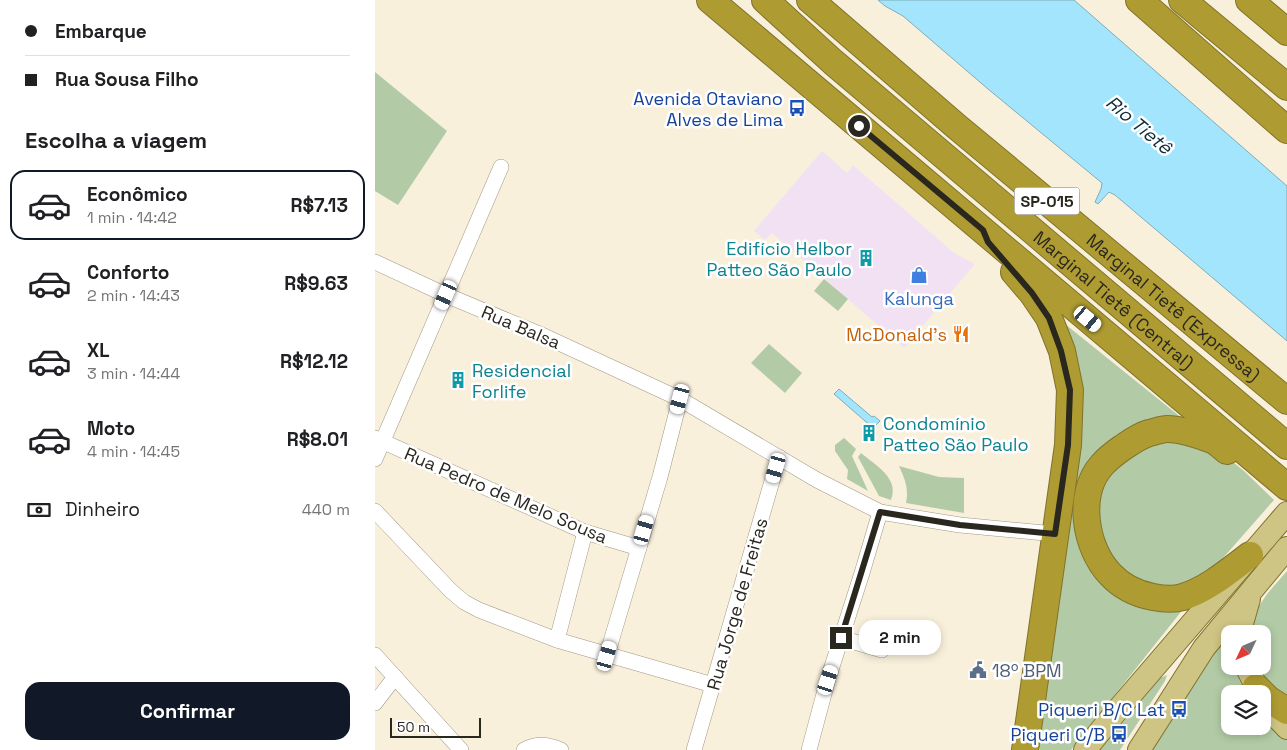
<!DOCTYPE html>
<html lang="pt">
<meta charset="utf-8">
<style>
:root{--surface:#fff;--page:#f6f6f6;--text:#202124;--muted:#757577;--line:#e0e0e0;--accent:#111827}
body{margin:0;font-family:"Space Grotesk",sans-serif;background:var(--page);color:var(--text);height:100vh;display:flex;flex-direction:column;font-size:19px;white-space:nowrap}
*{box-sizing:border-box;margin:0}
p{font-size:16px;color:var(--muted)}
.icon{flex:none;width:28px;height:28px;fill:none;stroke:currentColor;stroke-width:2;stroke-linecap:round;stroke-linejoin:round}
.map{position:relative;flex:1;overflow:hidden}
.drawer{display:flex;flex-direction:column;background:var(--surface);width:375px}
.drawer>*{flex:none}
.hud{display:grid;align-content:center;height:110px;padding:0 25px;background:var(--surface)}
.needle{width:32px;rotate:226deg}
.buttons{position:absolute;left:846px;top:625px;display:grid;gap:10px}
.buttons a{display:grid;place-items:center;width:50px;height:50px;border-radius:10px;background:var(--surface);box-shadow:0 2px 8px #0003;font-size:25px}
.scale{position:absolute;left:15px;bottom:12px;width:91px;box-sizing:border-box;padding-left:5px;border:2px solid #2a271f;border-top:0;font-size:14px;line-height:18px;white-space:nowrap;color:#2a271f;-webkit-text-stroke:4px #fff;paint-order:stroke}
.end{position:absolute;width:22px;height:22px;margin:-11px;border:6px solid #2a271f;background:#fff;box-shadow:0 0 0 2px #fff}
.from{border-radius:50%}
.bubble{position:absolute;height:35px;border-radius:15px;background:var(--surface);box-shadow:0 2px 8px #0003;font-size:16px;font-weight:700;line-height:35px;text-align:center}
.car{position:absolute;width:15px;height:30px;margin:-15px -8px;border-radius:6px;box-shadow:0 0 4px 1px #0007;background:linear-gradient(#fff 24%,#345 0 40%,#fff 0 76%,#345 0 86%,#fff 0)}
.hud b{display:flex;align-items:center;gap:18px;height:48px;font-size:19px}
.hud b+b{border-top:1px solid var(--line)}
.hud i{width:12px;height:12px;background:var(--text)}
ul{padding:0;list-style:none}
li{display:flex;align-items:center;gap:15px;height:70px;margin:0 10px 8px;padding:0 15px;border:2px solid transparent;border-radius:15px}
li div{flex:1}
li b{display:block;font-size:19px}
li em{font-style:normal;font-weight:700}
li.selected{border-color:var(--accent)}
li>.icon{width:45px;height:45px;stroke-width:1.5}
h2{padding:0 25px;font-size:22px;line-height:60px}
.pay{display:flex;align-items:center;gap:12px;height:55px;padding:0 25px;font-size:19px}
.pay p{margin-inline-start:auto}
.action{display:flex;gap:10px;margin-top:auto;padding:10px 25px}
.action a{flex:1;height:58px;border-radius:15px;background:var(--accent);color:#fff;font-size:20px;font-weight:700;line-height:58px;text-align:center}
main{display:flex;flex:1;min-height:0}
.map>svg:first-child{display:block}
.commercial{fill:#f1e1f3}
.green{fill:#b2cba6}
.water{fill:#a3e5fd;stroke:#7facba}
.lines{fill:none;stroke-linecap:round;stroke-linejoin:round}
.street-casing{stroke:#a19986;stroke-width:16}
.primary-casing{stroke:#80732b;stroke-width:24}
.highway-casing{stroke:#80732b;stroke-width:28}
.street{stroke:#fff;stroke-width:15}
.primary{stroke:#cec484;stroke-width:22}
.highway{stroke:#ae9c32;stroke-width:26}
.route{stroke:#2a271f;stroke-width:6}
.labels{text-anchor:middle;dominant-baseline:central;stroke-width:5;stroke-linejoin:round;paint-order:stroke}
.shield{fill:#fff;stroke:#6a6862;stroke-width:1}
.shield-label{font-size:16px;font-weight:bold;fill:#2a271f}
.transit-label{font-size:18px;fill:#164399;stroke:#fff;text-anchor:end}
.culture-label{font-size:18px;fill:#0d838f;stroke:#fff;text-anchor:start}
.shop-label{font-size:18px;fill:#366cbe;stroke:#fff}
.street-label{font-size:18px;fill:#2a271f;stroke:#fff}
.food-label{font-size:18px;fill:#c56008;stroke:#fff;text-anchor:end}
.service-label{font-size:18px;fill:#4e5e75;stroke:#fff;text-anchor:start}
.water-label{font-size:19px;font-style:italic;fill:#0e2e39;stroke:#fff}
</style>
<main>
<section class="drawer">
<div class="hud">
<b><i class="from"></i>Embarque</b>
<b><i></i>Rua Sousa Filho</b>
</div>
<h2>Escolha a viagem</h2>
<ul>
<li class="selected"><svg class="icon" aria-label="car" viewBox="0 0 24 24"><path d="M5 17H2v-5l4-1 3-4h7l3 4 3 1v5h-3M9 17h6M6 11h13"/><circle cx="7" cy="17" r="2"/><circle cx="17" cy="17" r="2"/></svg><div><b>Econômico</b><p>1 min · 14:42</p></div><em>R$7.13</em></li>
<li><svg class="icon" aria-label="car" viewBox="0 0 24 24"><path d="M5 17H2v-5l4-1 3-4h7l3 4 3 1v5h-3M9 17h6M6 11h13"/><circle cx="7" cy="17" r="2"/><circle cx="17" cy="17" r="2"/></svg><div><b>Conforto</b><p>2 min · 14:43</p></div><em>R$9.63</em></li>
<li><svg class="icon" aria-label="car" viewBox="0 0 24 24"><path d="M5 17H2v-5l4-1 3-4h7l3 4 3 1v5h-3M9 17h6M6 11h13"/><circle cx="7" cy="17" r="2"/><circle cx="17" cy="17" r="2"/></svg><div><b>XL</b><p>3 min · 14:44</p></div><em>R$12.12</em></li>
<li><svg class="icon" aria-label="car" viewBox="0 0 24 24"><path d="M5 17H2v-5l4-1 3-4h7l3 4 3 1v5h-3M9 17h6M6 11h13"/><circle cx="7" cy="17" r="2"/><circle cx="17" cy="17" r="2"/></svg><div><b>Moto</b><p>4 min · 14:45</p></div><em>R$8.01</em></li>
</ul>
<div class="pay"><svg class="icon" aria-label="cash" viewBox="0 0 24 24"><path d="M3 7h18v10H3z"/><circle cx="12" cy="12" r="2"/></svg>Dinheiro<p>440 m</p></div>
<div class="action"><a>Confirmar</a></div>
</section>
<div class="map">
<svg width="912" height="750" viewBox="0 0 912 750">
<rect width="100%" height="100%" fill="#f9f0dc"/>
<polygon class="commercial" points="447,151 472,173 478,165 579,253 600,264 529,348 397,233 390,240 379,231"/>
<g class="green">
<polygon points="0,72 72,131 23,205 0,191"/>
<polygon points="449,279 473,299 463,311 439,291"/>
<polygon points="690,324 808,419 722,462 713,558 809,608 696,750 665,750 663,744"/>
<polygon points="394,344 427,373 410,393 376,363"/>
<polygon points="469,438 481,449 477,456 493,491 472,479 473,470 460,451 460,445"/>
<polygon points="799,438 847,453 869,471 899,500 841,566 816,582 799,587 762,583 741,567 721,522 731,471 753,452"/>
<path d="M486,453C500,465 525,478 516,500L504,496L483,457Z"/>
<path d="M524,466L564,477L589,478V513L531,503C534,489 530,479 524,466Z"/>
<polygon points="912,571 912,702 905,697 880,666 888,666 888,634 873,634 880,612 892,594"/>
<polygon points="852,635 855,648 855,666 860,666 865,681 874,694 855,694 855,726 888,726 888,710 912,737 912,750 776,750 811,692"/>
<polygon points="792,675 790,681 745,750 725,750 785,678"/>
</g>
<g class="water">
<polygon points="503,0 699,0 912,186 912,341 740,195 734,192 723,204 720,202 726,189 727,183 613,89 528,16 510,6"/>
<polygon points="464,389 497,417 499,416 505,421 498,428 459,394"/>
</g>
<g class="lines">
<g class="street-casing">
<g id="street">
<polyline points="0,262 71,295 169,336 305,399 442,480 505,512 585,525 680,534"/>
<polyline points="0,438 210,532 264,548"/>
<polyline points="0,459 126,167"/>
<polyline points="0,511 75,590 89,602 104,610 182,640 338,685"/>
<polyline points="466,638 507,650"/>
<polyline points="182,640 210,532"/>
<polyline points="0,655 86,750"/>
<polyline points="232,655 285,477 305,399"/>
<polyline points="0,703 20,677"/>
<path d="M149,750C161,743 173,744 186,750"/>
<polyline points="319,750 404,457"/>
<polyline points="434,750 453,679 487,573 505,512"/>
</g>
</g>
<g class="primary-casing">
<g id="primary">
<polyline points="864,634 874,599"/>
<polyline points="871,666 885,694"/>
<polyline points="888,699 891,706 912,728"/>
<polyline points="710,750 740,713 912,513"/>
<polyline points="764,750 829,648 912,548"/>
</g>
</g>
<g class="highway-casing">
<g id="highway">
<polyline points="335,0 912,487"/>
<path id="s1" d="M390,0L458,62L912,446"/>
<path id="s2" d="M435,0L581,126L912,401"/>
<polyline points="764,0 912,130"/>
<polyline points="807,0 912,87"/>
<polyline points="874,0 912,32"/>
<polyline points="639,272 657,293 674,318 687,351 695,390 693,445 650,750"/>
<path d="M852,451C847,447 842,442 837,440C825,435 805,429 792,429C786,429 780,432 774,433C764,436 756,442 747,448C740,453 733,458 727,465C701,494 710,548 735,574C746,586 762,594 778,597C788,599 798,600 808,597C833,589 854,571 875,555"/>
<polyline points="881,687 893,699 912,711"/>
</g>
</g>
<use href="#street" class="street"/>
<use href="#primary" class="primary"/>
<use href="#highway" class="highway"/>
</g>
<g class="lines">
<polyline class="route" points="466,638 505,512 585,525 680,534 693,445 695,390 686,351 674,318 657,293 613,242 608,230 484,126"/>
</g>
<defs>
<g id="bus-bare" transform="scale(1.35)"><path d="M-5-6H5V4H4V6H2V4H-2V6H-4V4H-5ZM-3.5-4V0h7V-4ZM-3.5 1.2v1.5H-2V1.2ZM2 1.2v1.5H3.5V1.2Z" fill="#1a4fb4" stroke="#fff" stroke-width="2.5" paint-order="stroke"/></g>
<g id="building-bare" transform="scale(1.35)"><path d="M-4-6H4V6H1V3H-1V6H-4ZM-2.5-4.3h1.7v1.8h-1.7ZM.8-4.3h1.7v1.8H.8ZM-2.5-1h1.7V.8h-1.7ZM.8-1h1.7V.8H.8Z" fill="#0f9aa8" stroke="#fff" stroke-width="2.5" paint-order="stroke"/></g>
<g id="shop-bare" transform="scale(1.35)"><path d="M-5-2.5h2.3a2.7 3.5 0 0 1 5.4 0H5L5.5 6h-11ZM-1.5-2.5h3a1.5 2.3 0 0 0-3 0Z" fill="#3f7fe0" stroke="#fff" stroke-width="2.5" paint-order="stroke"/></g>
<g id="restaurant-bare" transform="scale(1.35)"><path d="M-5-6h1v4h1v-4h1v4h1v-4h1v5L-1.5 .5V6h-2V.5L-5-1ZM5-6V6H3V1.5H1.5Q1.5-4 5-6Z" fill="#e8710a" stroke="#fff" stroke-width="2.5" paint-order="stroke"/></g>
<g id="civic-bare" transform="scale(1.35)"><path d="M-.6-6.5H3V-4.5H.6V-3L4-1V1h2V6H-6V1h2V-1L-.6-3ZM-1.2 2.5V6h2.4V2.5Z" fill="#5c6f8a" stroke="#fff" stroke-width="2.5" paint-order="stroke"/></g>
</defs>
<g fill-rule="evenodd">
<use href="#bus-bare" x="422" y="108"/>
<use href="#building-bare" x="491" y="258"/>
<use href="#shop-bare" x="544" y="275"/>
<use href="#restaurant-bare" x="586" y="334"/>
<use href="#building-bare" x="83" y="380"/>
<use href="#building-bare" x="494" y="433"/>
<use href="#civic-bare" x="603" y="670"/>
<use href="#bus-bare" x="804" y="709"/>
<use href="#bus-bare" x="744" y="734"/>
</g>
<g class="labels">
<rect class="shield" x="639.5" y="187.5" width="65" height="27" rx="4"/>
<g class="shield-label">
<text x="672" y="201">SP-015</text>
</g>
<g class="transit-label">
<text x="408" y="98">Avenida Otaviano<tspan x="408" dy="21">Alves de Lima</tspan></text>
<text x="790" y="709">Piqueri B/C Lat</text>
<text x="730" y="734">Piqueri C/B</text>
</g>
<g class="culture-label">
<text x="477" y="248" text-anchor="end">Edifício Helbor<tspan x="477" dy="21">Patteo São Paulo</tspan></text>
<text x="97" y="370">Residencial<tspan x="97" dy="21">Forlife</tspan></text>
<text x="508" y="423">Condomínio<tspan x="508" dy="21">Patteo São Paulo</tspan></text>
</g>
<g class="shop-label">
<text x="544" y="298">Kalunga</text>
</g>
<g class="street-label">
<text stroke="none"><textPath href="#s1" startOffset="460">Marginal Tietê (Central)</textPath></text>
<text stroke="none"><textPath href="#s2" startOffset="476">Marginal Tietê (Expressa)</textPath></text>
<text transform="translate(146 327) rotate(23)">Rua Balsa</text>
<text transform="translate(131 495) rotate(23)">Rua Pedro de Melo Sousa</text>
<text transform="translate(362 604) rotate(-74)">Rua Jorge de Freitas</text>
</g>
<g class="food-label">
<text x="572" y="334">McDonald's</text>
</g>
<g class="service-label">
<text x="617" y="670">18º BPM</text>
</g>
<g class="water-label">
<text transform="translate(764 125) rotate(40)">Rio Tietê</text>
</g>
</g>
</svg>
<div class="buttons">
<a><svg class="needle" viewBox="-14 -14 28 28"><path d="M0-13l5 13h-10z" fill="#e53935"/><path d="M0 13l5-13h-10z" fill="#757577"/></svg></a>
<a><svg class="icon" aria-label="layers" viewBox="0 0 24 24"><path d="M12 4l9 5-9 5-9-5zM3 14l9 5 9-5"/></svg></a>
</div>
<div class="scale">50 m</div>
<i class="end from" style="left:484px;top:126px"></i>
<i class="end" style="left:466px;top:638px"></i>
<div class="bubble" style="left:484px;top:620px;width:82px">2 min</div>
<i class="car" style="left:71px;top:295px;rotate:204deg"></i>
<i class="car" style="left:713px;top:319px;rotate:130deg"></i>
<i class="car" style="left:305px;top:399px;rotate:195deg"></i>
<i class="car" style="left:401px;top:468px;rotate:196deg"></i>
<i class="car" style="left:269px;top:530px;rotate:16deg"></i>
<i class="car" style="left:232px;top:656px;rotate:16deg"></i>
<i class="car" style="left:453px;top:680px;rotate:18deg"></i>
</div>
</main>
